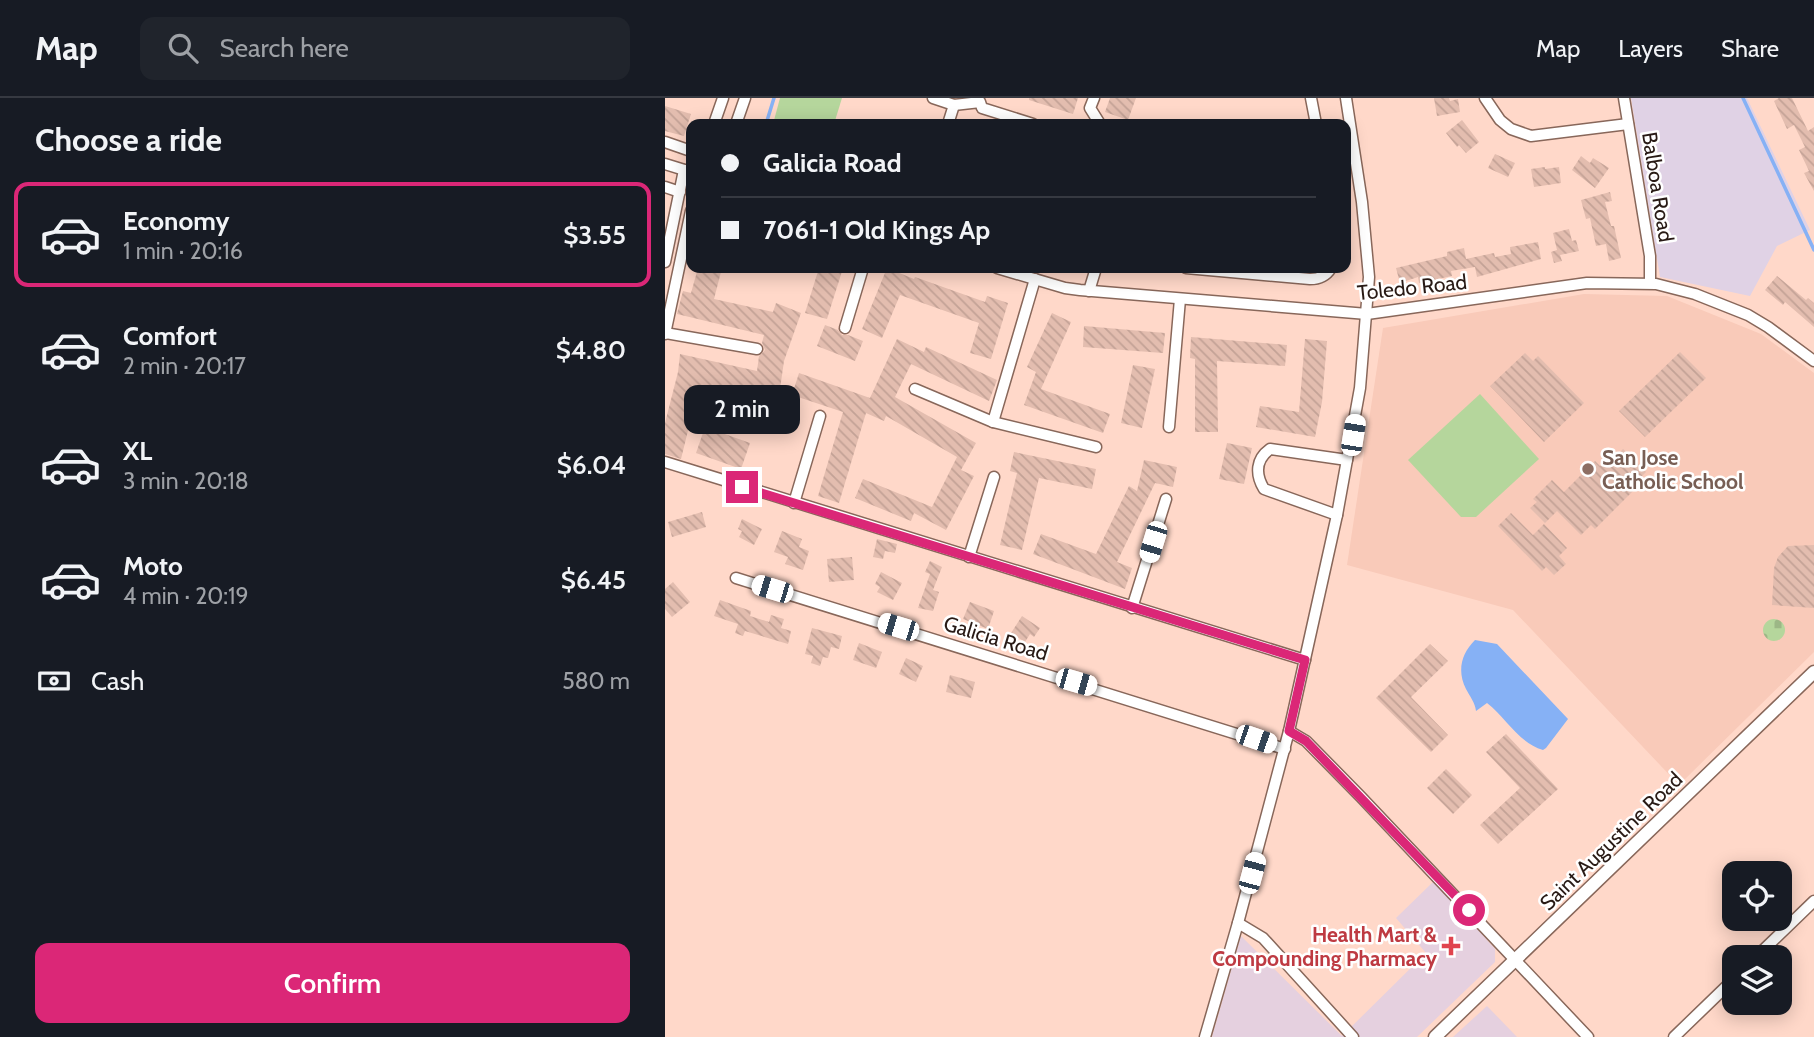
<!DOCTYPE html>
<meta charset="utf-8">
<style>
:root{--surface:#171b24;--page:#20242c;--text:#f1f3f6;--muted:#9ea1a6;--line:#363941;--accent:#db2777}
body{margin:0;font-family:Cabin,sans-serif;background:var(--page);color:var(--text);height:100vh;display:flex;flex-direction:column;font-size:26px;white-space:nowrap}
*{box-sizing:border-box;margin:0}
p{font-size:23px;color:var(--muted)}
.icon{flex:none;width:38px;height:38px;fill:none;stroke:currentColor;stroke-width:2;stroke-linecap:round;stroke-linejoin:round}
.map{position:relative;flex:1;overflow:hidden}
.drawer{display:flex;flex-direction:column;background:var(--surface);width:665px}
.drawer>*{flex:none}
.banner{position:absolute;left:21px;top:21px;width:665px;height:154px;border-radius:14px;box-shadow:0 4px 18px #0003;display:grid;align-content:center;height:154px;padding:0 35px;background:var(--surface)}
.buttons{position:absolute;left:1057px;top:763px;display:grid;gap:14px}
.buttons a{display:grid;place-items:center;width:70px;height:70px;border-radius:14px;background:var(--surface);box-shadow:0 4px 18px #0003;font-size:35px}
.end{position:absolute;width:32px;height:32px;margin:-16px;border:9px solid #db2777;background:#fff;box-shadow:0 0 0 4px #fff}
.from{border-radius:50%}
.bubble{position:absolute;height:49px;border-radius:14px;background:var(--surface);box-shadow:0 4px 18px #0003;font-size:23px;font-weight:600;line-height:49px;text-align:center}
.car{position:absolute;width:21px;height:42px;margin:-21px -10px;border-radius:9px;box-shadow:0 0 5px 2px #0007;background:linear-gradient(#fff 24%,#345 0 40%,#fff 0 76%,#345 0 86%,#fff 0)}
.banner b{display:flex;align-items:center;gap:24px;height:66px;font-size:26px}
.banner b+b{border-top:2px solid var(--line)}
.banner i{width:18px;height:18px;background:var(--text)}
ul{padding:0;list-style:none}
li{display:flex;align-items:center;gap:21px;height:105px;margin:0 14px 10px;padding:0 21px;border:4px solid transparent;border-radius:14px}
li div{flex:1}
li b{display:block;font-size:26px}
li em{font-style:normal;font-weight:600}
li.selected{border-color:var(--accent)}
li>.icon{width:63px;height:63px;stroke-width:1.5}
h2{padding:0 35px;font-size:32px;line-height:84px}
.pay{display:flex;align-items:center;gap:18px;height:77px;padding:0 35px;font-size:26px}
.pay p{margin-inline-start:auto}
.button{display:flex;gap:14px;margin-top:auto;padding:14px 35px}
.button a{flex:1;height:80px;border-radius:14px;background:var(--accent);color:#fff;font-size:28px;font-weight:600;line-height:80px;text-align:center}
header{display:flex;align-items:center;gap:42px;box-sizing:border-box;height:98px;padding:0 35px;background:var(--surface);border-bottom:2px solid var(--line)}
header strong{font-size:33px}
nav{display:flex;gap:38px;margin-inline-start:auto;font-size:24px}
.search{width:490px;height:63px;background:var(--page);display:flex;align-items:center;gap:18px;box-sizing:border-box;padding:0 24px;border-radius:14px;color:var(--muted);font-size:26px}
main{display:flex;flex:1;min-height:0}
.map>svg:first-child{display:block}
.commercial{fill:#e5d0df}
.industrial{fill:#e0d2e5}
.built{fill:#f9cab9}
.green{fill:#b5d69c}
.cemetery{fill:url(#cemetery-stones)}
.water{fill:#86b1f5}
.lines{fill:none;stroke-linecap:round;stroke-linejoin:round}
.stream{stroke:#86b1f5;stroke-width:3.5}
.building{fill:url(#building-back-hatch)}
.minor-casing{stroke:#88675a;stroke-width:13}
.major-casing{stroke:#88675a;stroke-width:15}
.minor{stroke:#fff;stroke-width:10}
.major{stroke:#fff;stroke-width:12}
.route{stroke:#db2777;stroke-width:9}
.education-dot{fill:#8d6e63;stroke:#fff;stroke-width:2.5}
.health-dot{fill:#e0444e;stroke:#fff;stroke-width:2.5}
.labels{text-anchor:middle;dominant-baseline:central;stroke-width:5;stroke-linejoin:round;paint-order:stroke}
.street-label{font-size:21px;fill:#281a15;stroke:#fff}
.education-label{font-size:21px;font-weight:bold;fill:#785e54;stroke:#fff;text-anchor:start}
.health-label{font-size:21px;font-weight:bold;fill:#be3a42;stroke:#fff;text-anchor:end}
</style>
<header>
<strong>Map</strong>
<div class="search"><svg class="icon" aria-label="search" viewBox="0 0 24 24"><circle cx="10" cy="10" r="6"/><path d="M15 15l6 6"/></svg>Search here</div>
<nav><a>Map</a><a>Layers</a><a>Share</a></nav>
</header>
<main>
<section class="drawer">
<h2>Choose a ride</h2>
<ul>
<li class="selected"><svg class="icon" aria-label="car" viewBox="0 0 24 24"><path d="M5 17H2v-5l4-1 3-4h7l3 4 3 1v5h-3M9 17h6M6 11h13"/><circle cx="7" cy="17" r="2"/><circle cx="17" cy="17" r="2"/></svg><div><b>Economy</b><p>1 min · 20:16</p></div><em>$3.55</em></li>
<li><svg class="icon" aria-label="car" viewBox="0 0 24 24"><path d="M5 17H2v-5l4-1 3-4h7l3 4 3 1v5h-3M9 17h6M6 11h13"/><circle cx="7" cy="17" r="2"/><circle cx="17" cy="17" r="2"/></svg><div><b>Comfort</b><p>2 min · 20:17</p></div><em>$4.80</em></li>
<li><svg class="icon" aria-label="car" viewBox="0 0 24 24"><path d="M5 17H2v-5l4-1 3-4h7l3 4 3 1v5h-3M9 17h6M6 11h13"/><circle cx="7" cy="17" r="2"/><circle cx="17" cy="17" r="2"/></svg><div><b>XL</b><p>3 min · 20:18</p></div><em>$6.04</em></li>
<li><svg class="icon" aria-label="car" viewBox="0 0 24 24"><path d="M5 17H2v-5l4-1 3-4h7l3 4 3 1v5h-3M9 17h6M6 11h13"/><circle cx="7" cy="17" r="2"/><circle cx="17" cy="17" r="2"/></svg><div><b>Moto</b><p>4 min · 20:19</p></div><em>$6.45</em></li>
</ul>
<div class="pay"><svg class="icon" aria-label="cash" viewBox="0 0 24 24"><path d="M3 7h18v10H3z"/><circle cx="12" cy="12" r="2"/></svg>Cash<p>580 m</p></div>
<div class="button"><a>Confirm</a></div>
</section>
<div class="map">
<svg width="1149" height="939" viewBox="0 0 1149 939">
<defs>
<pattern id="cemetery-stones" width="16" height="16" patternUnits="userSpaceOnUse" patternTransform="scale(1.75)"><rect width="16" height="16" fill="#b5d69c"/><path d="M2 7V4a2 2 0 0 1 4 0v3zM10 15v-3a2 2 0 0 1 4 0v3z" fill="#9cb786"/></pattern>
<pattern id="building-back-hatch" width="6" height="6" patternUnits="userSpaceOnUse" patternTransform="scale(1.75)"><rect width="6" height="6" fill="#e3bdaf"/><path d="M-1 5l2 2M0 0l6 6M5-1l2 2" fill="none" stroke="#c3a296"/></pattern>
</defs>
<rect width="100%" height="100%" fill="#ffd8c9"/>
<g class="commercial">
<polygon points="769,783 830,851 830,864 752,939 547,939 576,838 677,938 761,855 731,820"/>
<polygon points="822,908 852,939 788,939"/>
</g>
<polygon class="industrial" points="966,0 1082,0 1145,132 1112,148 1085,198 995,179"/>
<polygon class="built" points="919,196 1002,198 1096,236 1149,275 1149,554 1014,687 848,512 682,467 718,230"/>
<g class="green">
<polygon points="115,0 177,0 169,26 108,26"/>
<polygon points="815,296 874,361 811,419 796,419 743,362"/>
</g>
<circle class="cemetery" cx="1109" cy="532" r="11"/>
<path class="water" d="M810,542L832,546L903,621L881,650L878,652C854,645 841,620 822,605L811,613C810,604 805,599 801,591C792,573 796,556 810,542Z"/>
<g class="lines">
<g class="stream">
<polyline points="1078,0 1149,152"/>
<polyline points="101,26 109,0"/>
</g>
</g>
<g class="building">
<polygon points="364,0 413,0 408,16 364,2"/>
<polygon points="445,0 471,0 463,22 440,14"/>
<polygon points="769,0 784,0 785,3 793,1 795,14 772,18"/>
<polygon points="1114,0 1127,0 1143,33 1149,29 1149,93 1139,75 1144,73 1134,52 1140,49 1129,27 1122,31 1109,3"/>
<polygon points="0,8 26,16 19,38 0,33"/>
<polygon points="797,22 814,44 801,55 794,47 792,49 781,35"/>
<polygon points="830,56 850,65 843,79 823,70"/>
<polygon points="916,58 925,65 928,60 944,70 930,90 907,72"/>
<polygon points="880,69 880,71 894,69 896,85 869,89 866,71"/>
<polygon points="945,94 947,103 940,104 946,128 949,128 956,160 944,163 941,146 931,148 925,120 921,121 916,102"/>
<polygon points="904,131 907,143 911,142 914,153 895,157 897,163 889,165 886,154 892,152 888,135"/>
<polygon points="873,144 876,161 812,179 810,169 786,173 787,178 754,185 753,179 735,185 731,170 782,158 782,154 799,150 801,161 829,155 830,159 846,156 845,149"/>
<polygon points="33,170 57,170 49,201 108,214 111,205 136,215 119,263 113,305 89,301 34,288 16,361 0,356 0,325 13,274 15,256 92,273 94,258 100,252 97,245 99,237 12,216 18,193 26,195"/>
<polygon points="154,170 178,170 162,221 140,215"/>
<polygon points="222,170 249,181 250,179 320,204 322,198 343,205 326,261 305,255 314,225 235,197 217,240 197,231"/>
<polygon points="1112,178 1141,202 1143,200 1149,205 1149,229 1120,204 1118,207 1100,192"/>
<polygon points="387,215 406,224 376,291 445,316 438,335 359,307 371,274 362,269"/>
<polygon points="160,227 173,232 177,237 183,237 198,243 190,263 152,248"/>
<polygon points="419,228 500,235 498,255 418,249"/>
<polygon points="526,239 622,247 620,268 552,263 553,334 530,334 530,261 525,260"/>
<polygon points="232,241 259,254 261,249 332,282 324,303 246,266 230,299 311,345 296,372 309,378 281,432 249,415 246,423 190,400 198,381 267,409 292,359 221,318 219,323 201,315 174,405 153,398 178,314 127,297 134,275 205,300"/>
<polygon points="640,241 662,243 657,304 650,339 591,329 595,308 634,314"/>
<polygon points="1015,254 1041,280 980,339 954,313"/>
<polygon points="860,255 868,263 873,258 919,305 879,344 825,288"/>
<polygon points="468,267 490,271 477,330 456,325"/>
<polygon points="40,329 85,345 76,371 31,355"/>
<polygon points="562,345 587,350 579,386 554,381"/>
<polygon points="958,351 981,374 971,384 974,387 930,431 926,427 916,437 892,413 880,425 865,410 872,404 868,401 887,382 899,394 930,363 935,368 945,358 948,361"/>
<polygon points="349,354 431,371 427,391 374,380 357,452 335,447 352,375 345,373"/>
<polygon points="479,362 512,369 508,389 490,385 452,464 467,470 460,491 368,456 376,436 431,456 464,388 472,393"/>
<polygon points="37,414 41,429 7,439 3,424"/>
<polygon points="846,415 868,437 879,426 902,450 894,458 901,466 889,477 881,469 877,473 833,428"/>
<polygon points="77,421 97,431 89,447 74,439 77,433 73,431"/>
<polygon points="117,433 137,441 134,449 144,453 138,472 120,466 123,459 109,454"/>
<polygon points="212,441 232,446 230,455 220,453 218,461 208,459"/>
<polygon points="1149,447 1149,510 1107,507 1109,470 1113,459 1123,448"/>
<polygon points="187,459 189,482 164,484 162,461"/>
<polygon points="265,463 277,469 268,492 274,494 268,513 253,510 265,476 260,474"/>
<polygon points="216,474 237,485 228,502 212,494 215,489 210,486"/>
<polygon points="8,484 25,504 7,519 0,511 0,491"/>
<polygon points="55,502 86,513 85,518 104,524 106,517 119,521 116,530 126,533 123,546 80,533 78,538 70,535 73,526 49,518"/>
<polygon points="305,504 329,513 323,531 298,521"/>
<polygon points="357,518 375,530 369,539 365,536 360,544 346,535"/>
<polygon points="147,530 177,538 174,551 166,549 163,560 158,559 155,568 146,565 148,558 140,556"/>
<polygon points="194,545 217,554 211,570 188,562"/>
<polygon points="765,546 783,563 746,599 783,637 766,654 711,600"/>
<polygon points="241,560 258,568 251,584 234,576"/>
<polygon points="285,577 310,584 306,600 281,594"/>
<polygon points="841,636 893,691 833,746 815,727 855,690 821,654"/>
<polygon points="781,671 807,697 788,716 762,690"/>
</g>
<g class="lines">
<g class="minor-casing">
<g id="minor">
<polyline points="268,0 289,7 315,4 317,10 368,26"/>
<polyline points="429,0 425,10 435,26"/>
<polyline points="646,0 651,26"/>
<polyline points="820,0 835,22 846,31 866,38 963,26"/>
<polyline points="959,0 985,158 985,185"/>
<polyline points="49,26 58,0"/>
<polyline points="71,26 80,0"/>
<polyline points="283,26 289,7"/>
<polyline points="0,44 26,53"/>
<polyline points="0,66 26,74"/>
<polyline points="0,89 15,94"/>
<polyline points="0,164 19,72"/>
<polyline points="332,170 400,190 415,192 702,216 922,185 991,186 1030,196 1083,217 1103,229 1149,263"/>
<path d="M521,170L645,181C655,181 661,178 666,170"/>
<polyline points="424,193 431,170"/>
<polyline points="180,230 198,170"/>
<polyline points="0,235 92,251"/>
<polyline points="0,236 26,113"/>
<polyline points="250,291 328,324 431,349"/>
<polyline points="328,324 370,181"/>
<polyline points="504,329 515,201"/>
<polyline points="0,364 640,562"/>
<polyline points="129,405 155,318"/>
<path d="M672,417L599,391C590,376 591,361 605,351L682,362"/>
<polyline points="304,459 329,379"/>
<polyline points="71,480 620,651"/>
<polyline points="467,510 501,401"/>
<polyline points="624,633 641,643 696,699 923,939"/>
<polyline points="573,825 598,840 688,939"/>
<polyline points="1091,859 1149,803"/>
<polyline points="540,939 573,825 624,633 672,417 695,290 704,179 697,104 681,0"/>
<polyline points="1009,939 1069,881"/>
</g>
</g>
<g class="major-casing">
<polyline id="major" points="770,939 1149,574"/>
</g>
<use href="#minor" class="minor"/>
<use href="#major" class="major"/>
</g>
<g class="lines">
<polyline class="route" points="77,389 640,562 624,633 641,643 804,812"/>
</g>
<circle class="education-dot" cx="923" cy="371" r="7"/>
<path class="health-dot" d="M782.5 837.5h7v7h7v7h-7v7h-7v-7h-7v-7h7z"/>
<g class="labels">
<g class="street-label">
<text transform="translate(993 89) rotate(81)">Balboa Road</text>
<text transform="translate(747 189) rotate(-6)">Toledo Road</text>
<text transform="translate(331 540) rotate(17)">Galicia Road</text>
<text transform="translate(946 743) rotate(-44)">Saint Augustine Road</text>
</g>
<g class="education-label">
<text x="937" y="359">San Jose<tspan x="937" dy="24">Catholic School</tspan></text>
</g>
<g class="health-label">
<text x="772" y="836">Health Mart &amp;<tspan x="772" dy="24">Compounding Pharmacy</tspan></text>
</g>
</g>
</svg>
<div class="buttons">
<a><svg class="icon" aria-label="locate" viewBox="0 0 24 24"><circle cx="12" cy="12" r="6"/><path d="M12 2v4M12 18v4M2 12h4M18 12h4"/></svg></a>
<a><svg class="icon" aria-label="layers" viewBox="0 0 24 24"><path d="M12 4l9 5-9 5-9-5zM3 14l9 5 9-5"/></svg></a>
</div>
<i class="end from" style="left:804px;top:812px"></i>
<i class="end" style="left:77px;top:389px"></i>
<div class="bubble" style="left:19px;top:287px;width:116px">2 min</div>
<i class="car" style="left:688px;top:337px;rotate:9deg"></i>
<i class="car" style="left:488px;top:444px;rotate:197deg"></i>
<i class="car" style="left:107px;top:491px;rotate:287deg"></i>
<i class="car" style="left:233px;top:529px;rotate:287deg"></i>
<i class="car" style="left:411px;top:584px;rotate:106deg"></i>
<i class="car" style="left:591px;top:641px;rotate:109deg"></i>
<i class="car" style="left:587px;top:775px;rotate:15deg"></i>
<div class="banner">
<b><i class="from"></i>Galicia Road</b>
<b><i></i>7061-1 Old Kings Ap</b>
</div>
</div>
</main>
